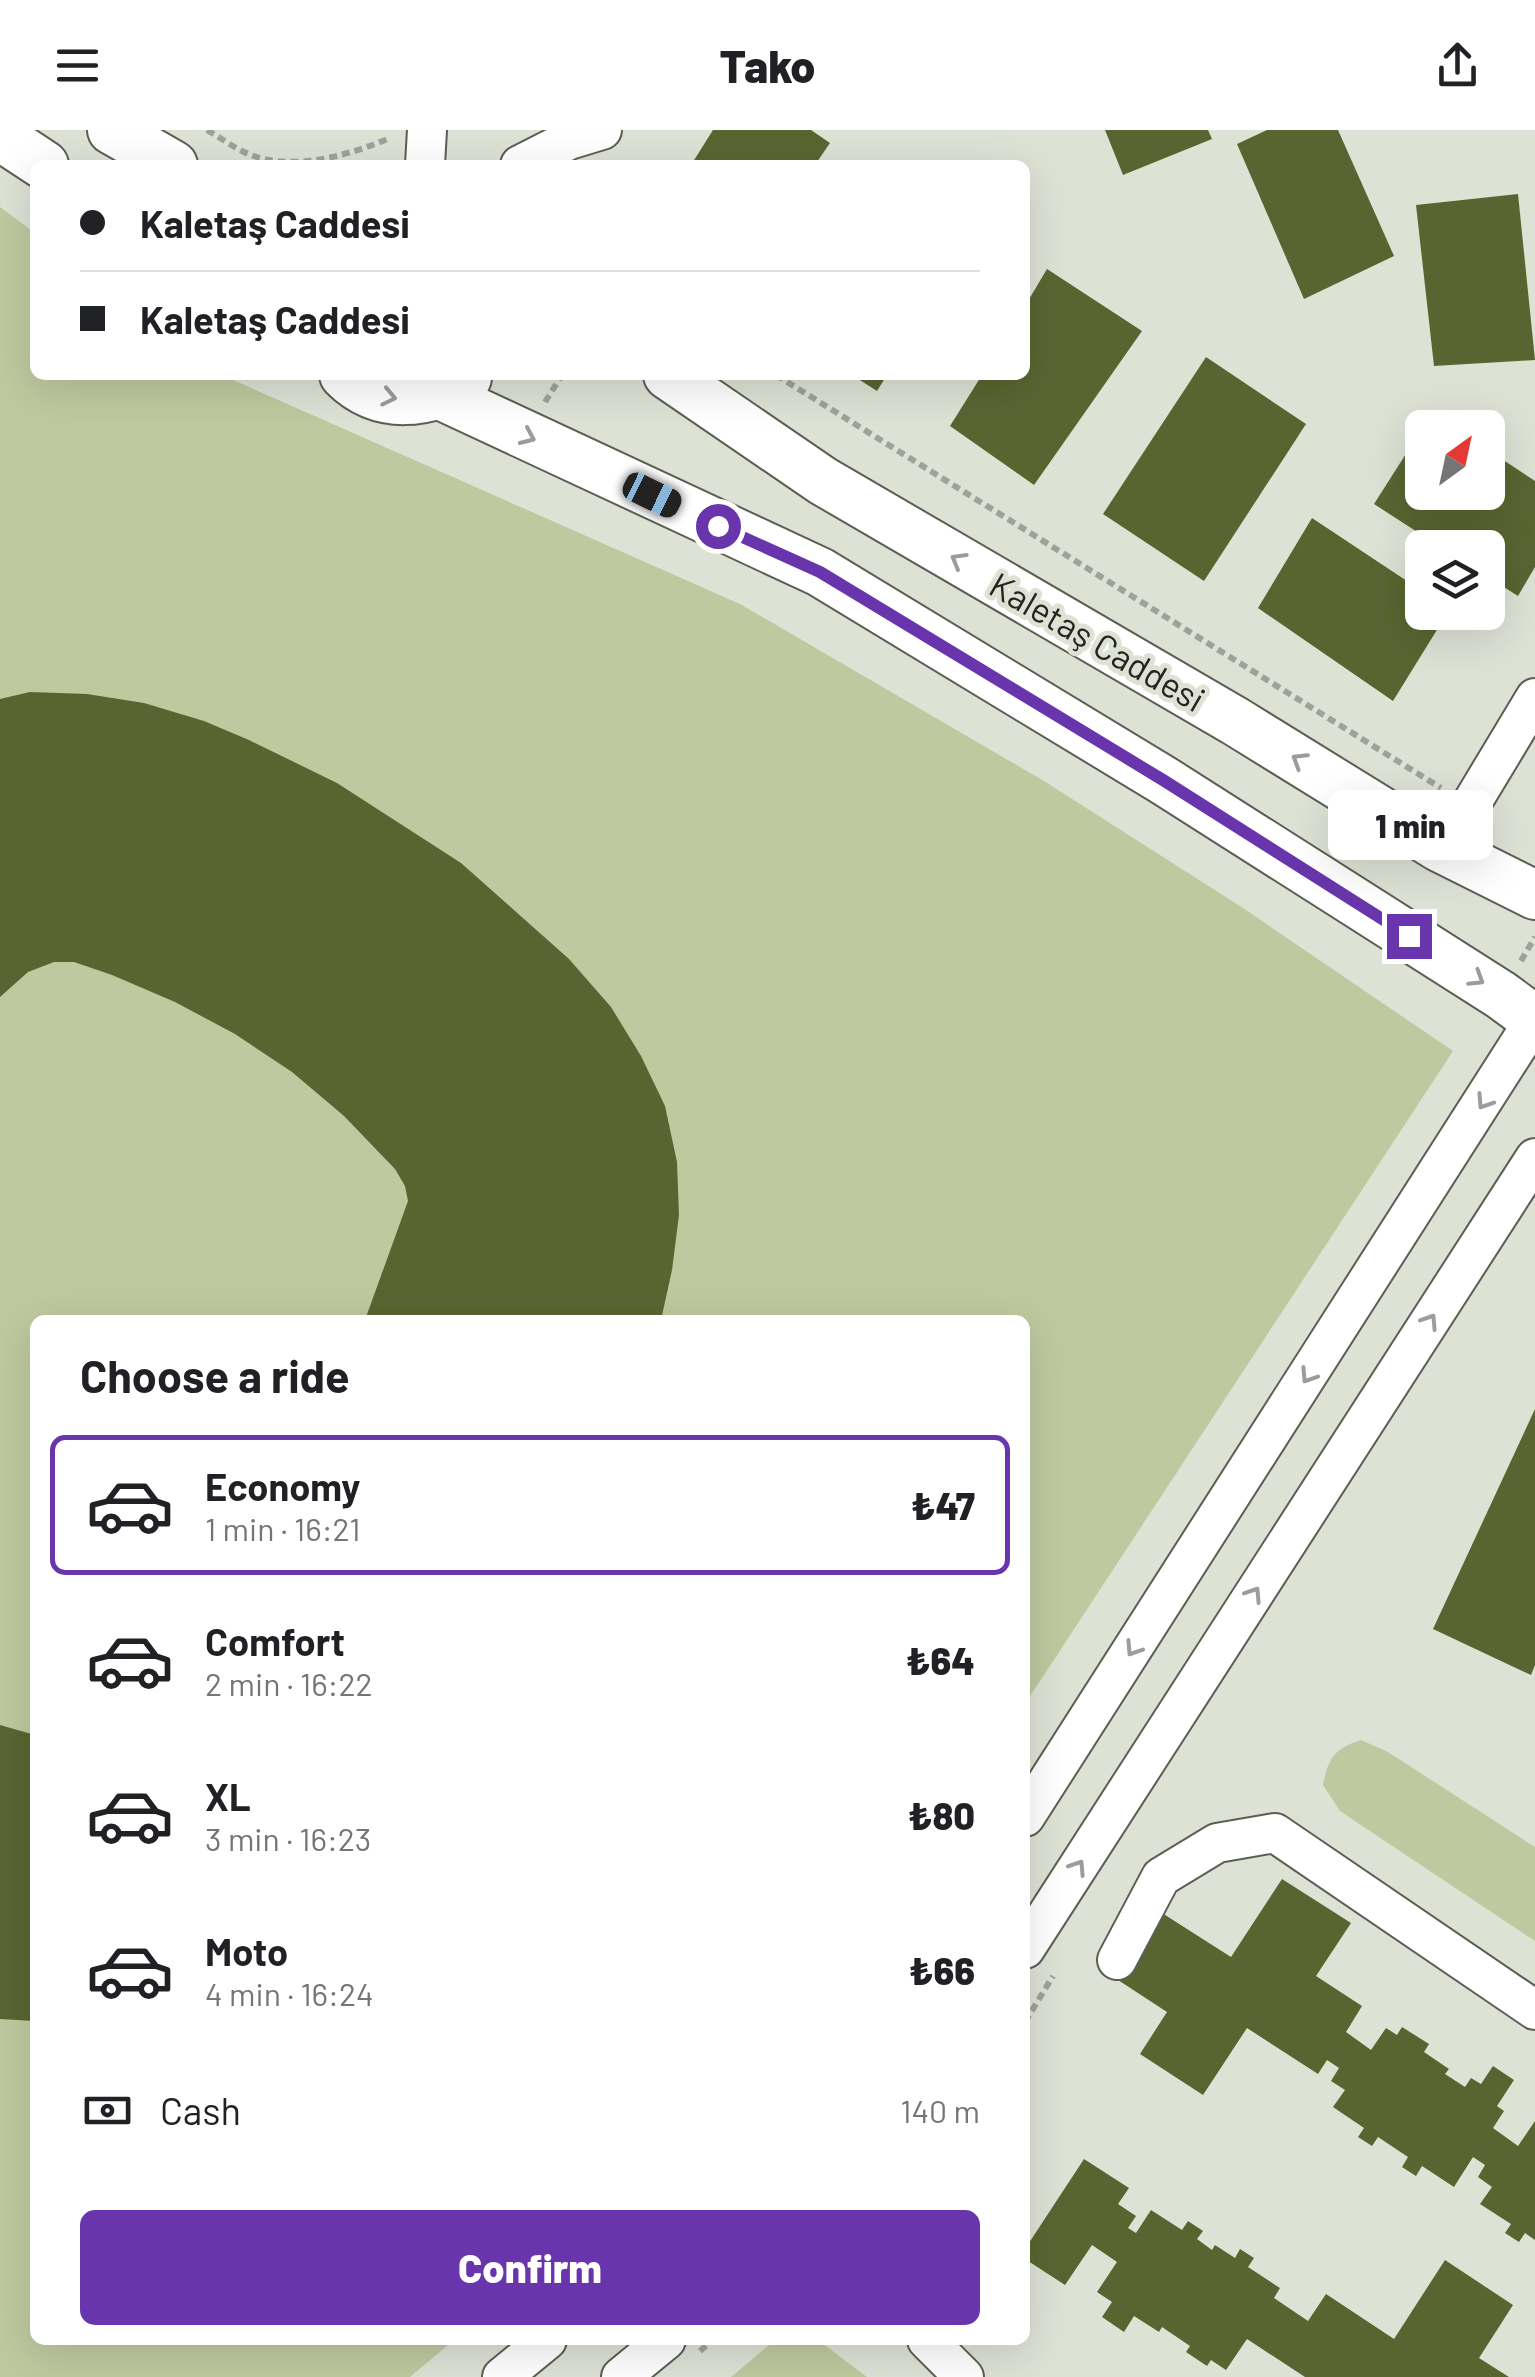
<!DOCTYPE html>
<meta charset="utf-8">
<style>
:root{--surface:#fff;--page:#f2f2f2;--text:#202124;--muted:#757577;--line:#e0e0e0;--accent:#6935ac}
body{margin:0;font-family:Barlow,sans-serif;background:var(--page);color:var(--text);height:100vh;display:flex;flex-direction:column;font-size:38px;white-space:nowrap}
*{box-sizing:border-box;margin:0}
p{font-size:32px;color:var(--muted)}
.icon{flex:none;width:55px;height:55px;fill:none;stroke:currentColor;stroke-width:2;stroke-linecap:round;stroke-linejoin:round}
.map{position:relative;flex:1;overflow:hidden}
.drawer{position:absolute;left:30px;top:1185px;width:1000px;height:1030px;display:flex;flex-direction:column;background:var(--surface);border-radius:15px;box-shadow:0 10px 40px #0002}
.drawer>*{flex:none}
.banner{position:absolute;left:30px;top:30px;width:1000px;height:220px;border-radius:15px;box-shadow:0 10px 40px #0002;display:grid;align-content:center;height:220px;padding:0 50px;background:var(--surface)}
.needle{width:65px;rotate:33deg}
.buttons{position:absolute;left:1405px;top:280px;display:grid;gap:20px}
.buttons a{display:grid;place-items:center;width:100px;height:100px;border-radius:15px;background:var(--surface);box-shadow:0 10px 40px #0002;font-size:50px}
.end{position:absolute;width:45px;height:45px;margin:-22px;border:12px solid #6935ac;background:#fff;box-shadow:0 0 0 5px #fff}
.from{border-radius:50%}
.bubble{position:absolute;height:70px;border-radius:15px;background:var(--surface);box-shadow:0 10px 40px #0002;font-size:32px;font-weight:800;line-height:70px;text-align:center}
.car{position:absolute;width:30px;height:60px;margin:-30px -15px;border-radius:12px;box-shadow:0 0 8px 2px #0007;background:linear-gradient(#222 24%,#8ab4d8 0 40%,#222 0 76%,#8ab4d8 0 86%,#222 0)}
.banner b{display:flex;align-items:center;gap:35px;height:95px;font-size:38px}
.banner b+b{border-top:2px solid var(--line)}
.banner i{width:25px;height:25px;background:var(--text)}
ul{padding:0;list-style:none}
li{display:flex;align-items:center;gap:30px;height:140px;margin:0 20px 15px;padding:0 30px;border:5px solid transparent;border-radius:15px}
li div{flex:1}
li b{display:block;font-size:38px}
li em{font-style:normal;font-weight:800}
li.current{border-color:var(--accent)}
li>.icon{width:90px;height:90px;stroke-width:1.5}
h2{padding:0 50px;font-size:45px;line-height:120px}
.pay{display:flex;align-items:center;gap:25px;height:110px;padding:0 50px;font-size:38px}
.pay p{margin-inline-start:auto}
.primary-button{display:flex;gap:20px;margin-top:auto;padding:20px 50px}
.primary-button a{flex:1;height:115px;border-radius:15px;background:var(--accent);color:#fff;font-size:40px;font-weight:800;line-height:115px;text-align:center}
header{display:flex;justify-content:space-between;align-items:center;height:130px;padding:0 50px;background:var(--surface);font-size:45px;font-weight:800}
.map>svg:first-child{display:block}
.green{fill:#bec99f}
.building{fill:#596531}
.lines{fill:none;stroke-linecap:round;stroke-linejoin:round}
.minor-casing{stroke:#5b5f53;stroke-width:42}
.major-casing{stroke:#5b5f53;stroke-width:52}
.path{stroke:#9fa298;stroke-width:6;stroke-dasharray:8 5;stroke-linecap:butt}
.minor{stroke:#fff;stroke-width:38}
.major{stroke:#fff;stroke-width:48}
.oneway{stroke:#9c9d9b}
.route{stroke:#6935ac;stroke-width:12}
.labels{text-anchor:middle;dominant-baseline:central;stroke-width:10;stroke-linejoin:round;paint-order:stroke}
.street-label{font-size:35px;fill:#242520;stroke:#dee2d5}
</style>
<header><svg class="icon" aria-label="menu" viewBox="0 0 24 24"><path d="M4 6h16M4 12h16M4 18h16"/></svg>Tako<svg class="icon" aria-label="share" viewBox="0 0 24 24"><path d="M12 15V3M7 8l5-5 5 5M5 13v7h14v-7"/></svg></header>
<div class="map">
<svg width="1535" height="2247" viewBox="0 0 1535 2247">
<rect width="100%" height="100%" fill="#dee2d5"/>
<g class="green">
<polygon points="0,77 35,103 35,245 222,245 740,474 1044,651 1243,778 1453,921 1025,1574 1025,1190 35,1190 35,2210 454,2210 410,2247 0,2247"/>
<path d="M1361,1610L1388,1622L1535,1717V1811L1340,1681L1323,1655C1328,1628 1335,1618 1361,1610Z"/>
<polygon points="775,2210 818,2210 867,2247 731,2247"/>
</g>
<g class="building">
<polygon points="713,0 811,0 830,13 815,35 691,35"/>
<polygon points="1105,0 1208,0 1212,9 1123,45"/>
<polygon points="1267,0 1338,0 1394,126 1304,169 1237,14"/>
<polygon points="1518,64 1535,230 1434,236 1416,75"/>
<polygon points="1047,139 1142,201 1034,355 950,296 982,245 1025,245 1025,176"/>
<polygon points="1206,227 1306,294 1204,451 1103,384"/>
<polygon points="852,245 887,245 877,261"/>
<polygon points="1432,283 1454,298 1422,298 1422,362 1488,362 1488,320 1535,351 1535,437 1518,466 1488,447 1488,418 1442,418 1374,374"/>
<polygon points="1312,388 1422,461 1422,482 1448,482 1393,571 1258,478"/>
<polygon points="30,562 87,564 144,573 204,591 249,610 337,653 461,733 569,829 611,877 641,926 665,976 677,1032 679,1085 672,1140 661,1190 365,1190 408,1071 405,1056 395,1039 344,986 292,942 235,904 175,872 112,845 74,832 54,832 28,842 0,867 0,569"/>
<polygon points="1535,1279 1535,1535 1531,1545 1433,1499"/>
<polygon points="0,1595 35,1605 35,1891 0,1889"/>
<polygon points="1282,1749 1351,1793 1316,1846 1362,1876 1346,1902 1371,1920 1386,1898 1397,1905 1402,1897 1429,1914 1424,1922 1449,1939 1445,1944 1465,1957 1471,1948 1481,1954 1493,1936 1514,1950 1497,1976 1504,1981 1493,1998 1518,2016 1535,1991 1535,2110 1525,2103 1519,2112 1505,2103 1511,2094 1480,2074 1492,2057 1478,2047 1485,2035 1473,2027 1454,2057 1422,2036 1416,2046 1402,2037 1408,2027 1378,2007 1372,2016 1358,2007 1364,1998 1333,1977 1345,1960 1331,1951 1339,1938 1327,1930 1318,1944 1247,1898 1203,1965 1140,1924 1167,1882 1118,1850 1162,1783 1231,1827"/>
<polygon points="1084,2029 1129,2058 1118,2074 1136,2086 1128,2098 1136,2103 1151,2080 1182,2100 1188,2091 1203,2101 1197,2109 1212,2120 1215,2115 1235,2128 1240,2119 1254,2128 1248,2137 1280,2158 1274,2168 1308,2191 1326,2164 1394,2209 1445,2130 1513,2175 1479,2228 1509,2247 1305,2247 1247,2209 1226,2240 1211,2230 1207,2236 1186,2222 1190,2216 1162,2197 1159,2202 1134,2186 1124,2202 1102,2187 1112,2172 1097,2162 1117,2132 1092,2115 1065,2155 1025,2129 1025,2119"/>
</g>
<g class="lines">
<g class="minor-casing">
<g id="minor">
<polyline points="425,35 427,0"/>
<polyline points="520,35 569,10 602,0"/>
<polyline points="1439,717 1470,676 1535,568"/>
<polyline points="1025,1687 1535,889"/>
<polyline points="1025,1819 1535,1028"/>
<polyline points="1117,1830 1161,1747 1217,1713 1275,1703 1535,1880"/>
<polyline points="927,2210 964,2247"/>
<polyline points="502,2247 547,2210"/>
<polyline points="621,2247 666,2210"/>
</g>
</g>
<g class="major-casing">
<g id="major">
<polyline points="112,0 173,35"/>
<polyline points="0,6 44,35"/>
<path d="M344,245C379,280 430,276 467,248"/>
<polyline points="668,245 823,351 1235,591 1439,717 1535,765"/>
<polyline points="440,265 820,442 1163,650 1501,865 1535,890"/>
</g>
</g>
<g class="path">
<path d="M207,0C219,7 230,15 242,21C287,44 347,26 390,8"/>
<polyline points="776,245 1441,658"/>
<polyline points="545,272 562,245"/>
<polyline points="1521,831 1535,807"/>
<polyline points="1025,1892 1053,1846"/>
<polyline points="700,2221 713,2210"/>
</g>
<use href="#minor" class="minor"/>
<use href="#major" class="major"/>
</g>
<defs><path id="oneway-chevron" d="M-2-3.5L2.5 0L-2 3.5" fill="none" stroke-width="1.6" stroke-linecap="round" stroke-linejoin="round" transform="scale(2.5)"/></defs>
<g class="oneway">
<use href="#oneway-chevron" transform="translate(389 267) rotate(12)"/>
<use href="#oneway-chevron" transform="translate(528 307) rotate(24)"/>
<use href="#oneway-chevron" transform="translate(958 430) rotate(-150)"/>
<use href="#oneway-chevron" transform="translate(1299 630) rotate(-148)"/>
<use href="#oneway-chevron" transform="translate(1477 849) rotate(32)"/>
<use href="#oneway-chevron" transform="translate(1484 972) rotate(123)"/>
<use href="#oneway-chevron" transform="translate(1430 1191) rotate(-57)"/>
<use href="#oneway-chevron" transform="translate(1308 1246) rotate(123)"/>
<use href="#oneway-chevron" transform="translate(1254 1464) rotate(-57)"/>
<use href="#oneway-chevron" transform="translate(1133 1519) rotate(123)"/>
<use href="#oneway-chevron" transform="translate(1078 1737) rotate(-57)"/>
</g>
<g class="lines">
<polyline class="route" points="718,396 820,442 1163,650 1409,806"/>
</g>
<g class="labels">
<g class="street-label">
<text transform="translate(1098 511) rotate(30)">Kaletaş Caddesi</text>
</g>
</g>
</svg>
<div class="buttons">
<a><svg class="needle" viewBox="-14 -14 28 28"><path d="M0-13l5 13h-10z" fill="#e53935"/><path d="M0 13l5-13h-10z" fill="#757577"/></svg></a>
<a><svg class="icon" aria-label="layers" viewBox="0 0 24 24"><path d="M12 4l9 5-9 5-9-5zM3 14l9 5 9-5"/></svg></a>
</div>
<i class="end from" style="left:718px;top:396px"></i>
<i class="end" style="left:1409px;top:806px"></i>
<div class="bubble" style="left:1328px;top:660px;width:165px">1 min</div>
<i class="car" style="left:652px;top:365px;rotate:116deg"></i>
<div class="banner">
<b><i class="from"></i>Kaletaş Caddesi</b>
<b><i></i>Kaletaş Caddesi</b>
</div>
<section class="drawer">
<h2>Choose a ride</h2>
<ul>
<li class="current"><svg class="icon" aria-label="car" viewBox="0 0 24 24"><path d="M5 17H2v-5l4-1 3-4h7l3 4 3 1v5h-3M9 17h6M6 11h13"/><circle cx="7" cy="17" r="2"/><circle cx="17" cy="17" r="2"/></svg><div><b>Economy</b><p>1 min · 16:21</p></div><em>₺47</em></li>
<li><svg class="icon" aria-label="car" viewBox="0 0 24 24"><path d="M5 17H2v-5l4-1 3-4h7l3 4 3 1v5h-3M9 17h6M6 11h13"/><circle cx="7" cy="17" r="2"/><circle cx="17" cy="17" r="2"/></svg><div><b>Comfort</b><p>2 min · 16:22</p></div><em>₺64</em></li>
<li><svg class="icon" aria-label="car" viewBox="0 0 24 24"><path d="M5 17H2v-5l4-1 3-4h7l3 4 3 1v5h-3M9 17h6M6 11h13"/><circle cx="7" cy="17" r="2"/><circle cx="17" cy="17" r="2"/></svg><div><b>XL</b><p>3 min · 16:23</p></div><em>₺80</em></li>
<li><svg class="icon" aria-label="car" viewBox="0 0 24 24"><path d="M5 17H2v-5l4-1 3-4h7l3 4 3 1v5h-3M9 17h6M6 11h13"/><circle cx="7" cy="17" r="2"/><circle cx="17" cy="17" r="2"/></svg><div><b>Moto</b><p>4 min · 16:24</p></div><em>₺66</em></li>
</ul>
<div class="pay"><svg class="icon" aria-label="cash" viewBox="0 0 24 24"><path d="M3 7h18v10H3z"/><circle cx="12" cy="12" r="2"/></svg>Cash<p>140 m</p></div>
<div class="primary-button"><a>Confirm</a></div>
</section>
</div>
